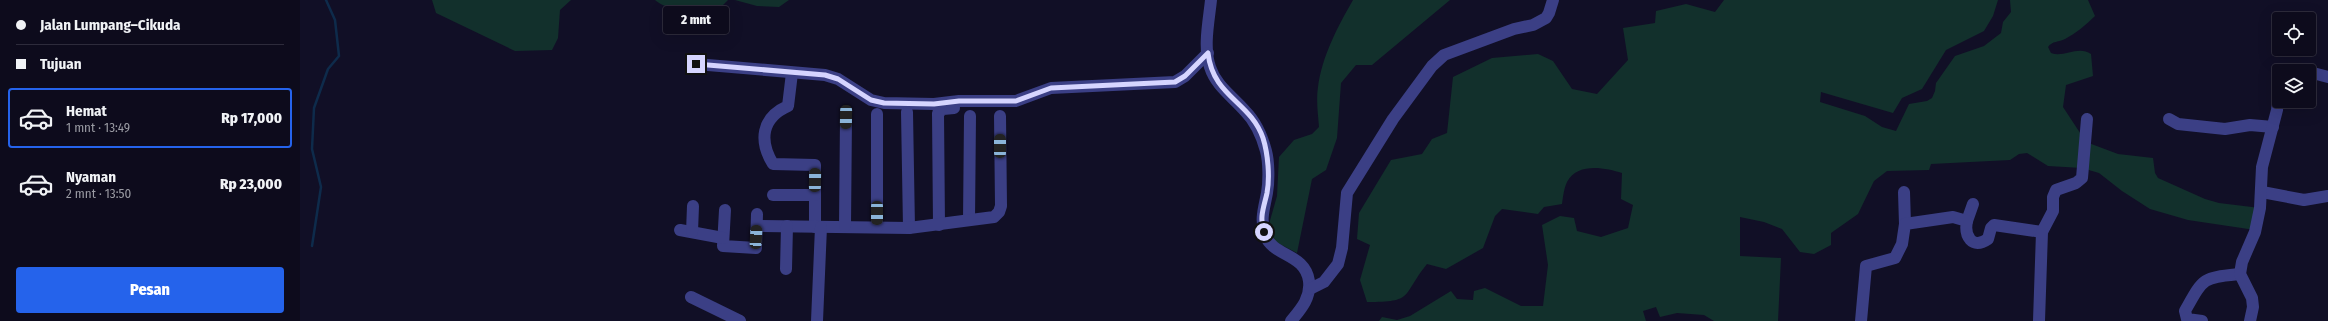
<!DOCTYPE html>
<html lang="id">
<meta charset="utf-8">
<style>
:root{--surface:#0d0b1c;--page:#161425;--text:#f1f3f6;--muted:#9a9ba3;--line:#2d2b3b;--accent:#2563eb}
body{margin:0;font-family:"Fira Sans Condensed",sans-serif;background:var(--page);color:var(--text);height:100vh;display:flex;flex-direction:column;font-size:15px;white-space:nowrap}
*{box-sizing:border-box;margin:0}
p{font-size:13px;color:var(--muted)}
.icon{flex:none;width:22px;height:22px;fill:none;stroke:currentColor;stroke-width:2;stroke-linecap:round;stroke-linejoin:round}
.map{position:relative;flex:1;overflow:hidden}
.panel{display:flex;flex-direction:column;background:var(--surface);width:300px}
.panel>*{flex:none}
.top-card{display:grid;align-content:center;height:88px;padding:0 16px;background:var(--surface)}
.buttons{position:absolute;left:1972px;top:12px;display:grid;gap:8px}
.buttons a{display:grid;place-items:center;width:44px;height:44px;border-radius:4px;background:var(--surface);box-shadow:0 4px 16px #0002,0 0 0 1px var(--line);font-size:20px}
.end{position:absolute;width:18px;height:18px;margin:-9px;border:5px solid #d6d5ff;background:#111;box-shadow:0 0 0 2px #111}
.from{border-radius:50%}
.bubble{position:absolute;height:28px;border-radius:4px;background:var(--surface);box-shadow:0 4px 16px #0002,0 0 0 1px var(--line);font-size:13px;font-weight:800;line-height:28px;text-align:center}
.car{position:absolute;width:12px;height:24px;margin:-12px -6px;border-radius:5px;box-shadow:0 0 3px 1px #0007;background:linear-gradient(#222 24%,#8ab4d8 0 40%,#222 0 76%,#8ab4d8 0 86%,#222 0)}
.top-card b{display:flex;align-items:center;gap:14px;height:38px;font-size:15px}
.top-card b+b{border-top:1px solid var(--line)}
.top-card i{width:10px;height:10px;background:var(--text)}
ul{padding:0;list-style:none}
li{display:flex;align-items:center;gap:12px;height:60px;margin:0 8px 6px;padding:0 8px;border:2px solid transparent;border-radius:4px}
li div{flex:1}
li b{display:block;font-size:15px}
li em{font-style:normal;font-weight:800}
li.selected{border-color:var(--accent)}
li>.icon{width:36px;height:36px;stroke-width:1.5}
.primary-button{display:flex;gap:8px;margin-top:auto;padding:8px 16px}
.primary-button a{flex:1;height:46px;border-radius:4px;background:var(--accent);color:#fff;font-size:16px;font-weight:800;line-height:46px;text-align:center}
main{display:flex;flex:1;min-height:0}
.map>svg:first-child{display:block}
.green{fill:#12302c}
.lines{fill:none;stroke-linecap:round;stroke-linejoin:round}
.stream{stroke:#0e2b4b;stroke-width:2.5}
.minor{stroke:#3b3f85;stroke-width:12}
.route{stroke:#d6d5ff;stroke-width:5}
</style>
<main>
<section class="panel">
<div class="top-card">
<b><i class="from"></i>Jalan Lumpang–Cikuda</b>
<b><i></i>Tujuan</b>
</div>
<ul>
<li class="selected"><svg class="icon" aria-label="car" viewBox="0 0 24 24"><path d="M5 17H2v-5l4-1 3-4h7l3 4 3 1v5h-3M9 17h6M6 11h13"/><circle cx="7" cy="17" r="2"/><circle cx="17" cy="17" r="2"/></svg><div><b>Hemat</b><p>1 mnt · 13:49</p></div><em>Rp 17,000</em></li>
<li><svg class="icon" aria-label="car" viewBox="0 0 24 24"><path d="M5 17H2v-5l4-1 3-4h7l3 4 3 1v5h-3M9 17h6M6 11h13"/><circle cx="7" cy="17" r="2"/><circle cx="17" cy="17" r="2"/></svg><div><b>Nyaman</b><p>2 mnt · 13:50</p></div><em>Rp 23,000</em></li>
</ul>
<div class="primary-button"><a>Pesan</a></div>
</section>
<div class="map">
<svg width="2028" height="321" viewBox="0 0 2028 321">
<rect width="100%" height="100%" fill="#110f26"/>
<g class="green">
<polygon points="132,0 271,0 260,10 258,38 252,50 215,51 136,13"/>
<path d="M355,0H428L416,12C397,11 370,13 355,0Z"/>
<polygon points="435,0 489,0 479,7 457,6"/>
<path d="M1053,0H1150L1072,65H1056L1041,83L1037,138L1026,170L1012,179L997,253L976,242L970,234L969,224L977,196L979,157L994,140L1012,134L1019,127C1018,114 1016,100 1018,87C1022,56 1038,26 1053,0Z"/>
<path d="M1424,0H1698L1693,16L1684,31L1646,50L1622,89L1602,98L1593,113L1521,92L1520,102L1565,116L1582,127L1596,131L1609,104L1627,101L1632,98L1635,91L1636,83L1655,56L1684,46L1701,33L1703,22L1711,12L1710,0H1788L1795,16C1786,25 1776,33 1765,39C1759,42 1752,41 1748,47L1751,53C1764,58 1778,45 1791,54L1793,76L1766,85L1763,107L1786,142L1818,154L1853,158L1855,173L1858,178L1905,199L1919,203L1960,208L1955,230L1888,220L1850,209L1822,191L1799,173L1782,168L1748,166L1727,153L1719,154L1710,160L1631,164L1629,170L1587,171L1574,181L1558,214L1531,233V245L1514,254L1500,252L1482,229L1464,222L1440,217V256L1481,258L1478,321H1414L1404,315L1377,313L1360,317L1356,307L1343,311L1346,321H1079L1082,317L1097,320L1110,316L1151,291L1157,299L1173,300L1174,291L1185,288L1221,306H1243L1248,265L1242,225L1260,216L1274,218L1277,231L1301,237L1328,228L1333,205L1321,199L1322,173C1305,168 1278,162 1267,182C1264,188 1263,197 1262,204L1244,207L1238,214L1202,209L1195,216L1183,248L1146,269L1127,264C1101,296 1115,302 1067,302L1060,280L1070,245L1057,239L1059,213L1091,160L1122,154L1132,139L1147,133L1153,77L1192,58L1238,54L1253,61L1272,89L1297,94L1328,60L1323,28L1355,23L1356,11L1386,4L1415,12Z"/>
</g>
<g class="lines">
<polyline class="stream" points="12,246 21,187 12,149 14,108 28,69 39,56 35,20 26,0"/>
<g class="minor">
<path d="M911,0C909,20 903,47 910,67C916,86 932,96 945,111C956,122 962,136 966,151C969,162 969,182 967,193C964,209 960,219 965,235C973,257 1005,253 1009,281C1011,298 1001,309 991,321"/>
<polyline points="396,64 525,75 538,79 571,100 584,103 634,104 659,101 716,101 751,88 875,82 885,76 908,53"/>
<polyline points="1988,71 1992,69 2007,71"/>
<polyline points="2009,72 2028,77"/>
<path d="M492,73L488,106C461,118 459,141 473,164L515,165V227"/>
<polyline points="607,112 609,228"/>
<polyline points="1869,119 1878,124 1925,129 1950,125 1973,127"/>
<polyline points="1604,192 1605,224"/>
<polyline points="1962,192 2004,200 2028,196"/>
<polyline points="473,195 515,195"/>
<polyline points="425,210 423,246 456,248 457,214"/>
<polyline points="669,220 670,116"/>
<polyline points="1667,221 1673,204"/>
<polyline points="639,225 638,113 643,109 654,108"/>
<polyline points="457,226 609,228 694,217 699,212 701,206 700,116"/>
<polyline points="545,226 546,117"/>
<polyline points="577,227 577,114"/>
<polyline points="380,230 423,238"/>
<polyline points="392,232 393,206"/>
<polyline points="486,269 487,226"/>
<polyline points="1010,289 1024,282 1038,264 1042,248 1047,193 1093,119 1132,66 1144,55 1214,29 1233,25 1246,18 1249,13 1253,0"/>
<polyline points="391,297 440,321"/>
<polyline points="517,321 521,227"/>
<path d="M1561,321L1566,266L1595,258L1602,244L1605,224L1653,217L1667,221C1664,236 1672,250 1688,239L1691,228L1694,225L1742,232"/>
<polyline points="1739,321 1742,232 1753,211 1753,197 1756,190 1776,183 1782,178 1787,119"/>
<path d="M1902,321L1887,319L1885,311C1904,277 1902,278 1940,274"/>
<polyline points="1950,321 1953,307 1952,298 1940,274 1942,262 1955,232 1960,208 1962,167 1977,110 1979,87"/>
</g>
</g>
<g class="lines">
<path class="route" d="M396,64L525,75L538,79L571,100L584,103L634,104L659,101H716L751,88L875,82L885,76L908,53C913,97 950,101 963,138C968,154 970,177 967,193C964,207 959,217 964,232"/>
</g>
</svg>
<div class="buttons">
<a><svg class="icon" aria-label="locate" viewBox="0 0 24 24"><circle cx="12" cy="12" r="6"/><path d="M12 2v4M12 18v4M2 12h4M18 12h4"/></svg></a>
<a><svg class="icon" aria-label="layers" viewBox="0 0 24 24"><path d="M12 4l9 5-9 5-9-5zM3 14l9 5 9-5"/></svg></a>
</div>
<i class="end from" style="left:964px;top:232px"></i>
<i class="end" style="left:396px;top:64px"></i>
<div class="bubble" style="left:363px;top:6px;width:66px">2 mnt</div>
<i class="car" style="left:546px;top:117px;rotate:181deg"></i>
<i class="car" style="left:700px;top:146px;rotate:0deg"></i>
<i class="car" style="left:515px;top:180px;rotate:1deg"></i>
<i class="car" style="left:577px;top:213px;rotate:180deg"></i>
<i class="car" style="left:456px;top:237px;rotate:3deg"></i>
</div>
</main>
